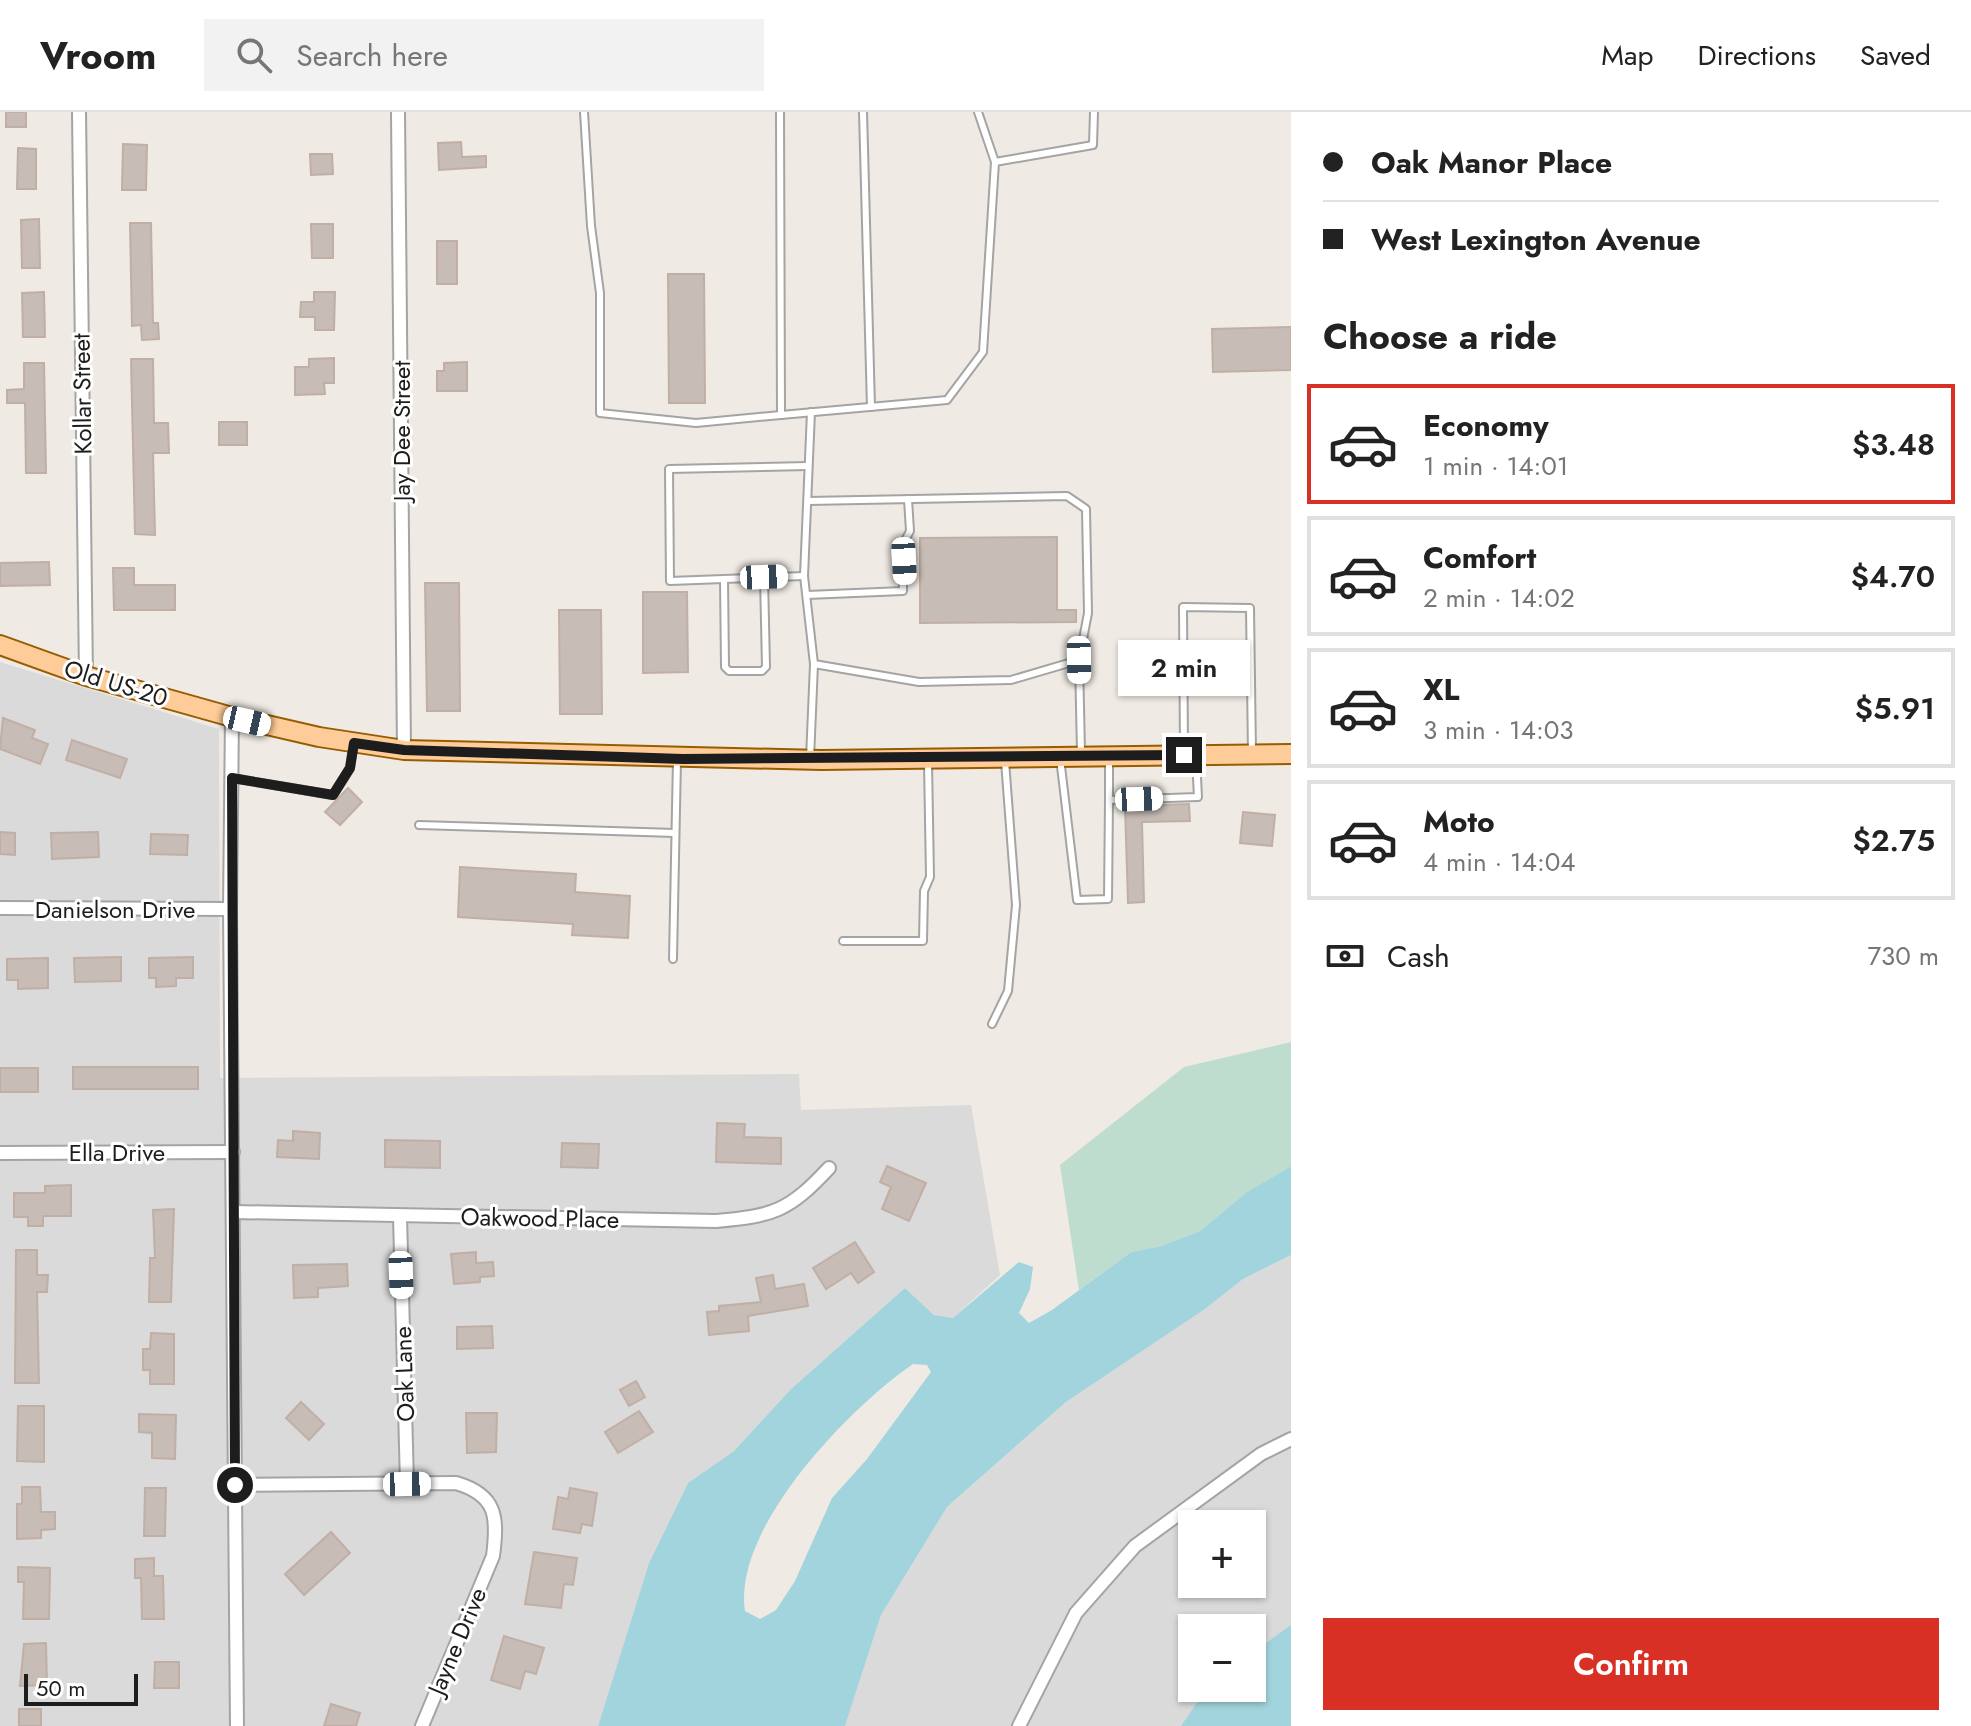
<!DOCTYPE html>
<meta charset="utf-8">
<style>
:root{--surface:#fff;--page:#f2f2f2;--text:#222;--muted:#767676;--line:#e0e0e0;--accent:#d93025}
body{margin:0;font-family:Jost,sans-serif;background:var(--page);color:var(--text);height:100vh;display:flex;flex-direction:column;font-size:30px;white-space:nowrap}
*{box-sizing:border-box;margin:0}
p{font-size:26px;color:var(--muted)}
.icon{flex:none;width:44px;height:44px;fill:none;stroke:currentColor;stroke-width:2;stroke-linecap:round;stroke-linejoin:round}
.map{position:relative;flex:1;overflow:hidden}
.side{display:flex;flex-direction:column;background:var(--surface);width:680px}
.side>*{flex:none}
.top-card{display:grid;align-content:center;height:176px;padding:0 32px;background:var(--surface)}
.buttons{position:absolute;left:1178px;top:1398px;display:grid;gap:16px}
.buttons a{display:grid;place-items:center;width:88px;height:88px;border-radius:0px;background:var(--surface);box-shadow:0 2px 6px #0004;font-size:40px}
.scale{position:absolute;left:24px;bottom:20px;width:114px;box-sizing:border-box;padding-left:8px;border:4px solid #1d1d1d;border-top:0;font-size:22px;line-height:28px;white-space:nowrap;color:#1d1d1d;-webkit-text-stroke:6px #fff;paint-order:stroke}
.end{position:absolute;width:36px;height:36px;margin:-18px;border:10px solid #1d1d1d;background:#fff;box-shadow:0 0 0 4px #fff}
.from{border-radius:50%}
.bubble{position:absolute;height:56px;border-radius:0px;background:var(--surface);box-shadow:0 2px 6px #0004;font-size:26px;font-weight:600;line-height:56px;text-align:center}
.car{position:absolute;width:24px;height:48px;margin:-24px -12px;border-radius:10px;box-shadow:0 0 6px 2px #0007;background:linear-gradient(#fff 24%,#345 0 40%,#fff 0 76%,#345 0 86%,#fff 0)}
.top-card b{display:flex;align-items:center;gap:28px;height:76px;font-size:30px}
.top-card b+b{border-top:2px solid var(--line)}
.top-card i{width:20px;height:20px;background:var(--text)}
ul{padding:0;list-style:none}
li{display:flex;align-items:center;gap:24px;height:120px;margin:0 16px 12px;padding:0 16px;border:4px solid var(--line);border-radius:0px}
li div{flex:1}
li b{display:block;font-size:30px}
li em{font-style:normal;font-weight:600}
li.selected{border-color:var(--accent)}
li>.icon{width:72px;height:72px;stroke-width:1.5}
h2{padding:0 32px;font-size:36px;line-height:96px}
.pay{display:flex;align-items:center;gap:20px;height:88px;padding:0 32px;font-size:30px}
.pay p{margin-inline-start:auto}
.action{display:flex;gap:16px;margin-top:auto;padding:16px 32px}
.action a{flex:1;height:92px;border-radius:0px;background:var(--accent);color:#fff;font-size:32px;font-weight:600;line-height:92px;text-align:center}
header{display:flex;align-items:center;gap:48px;box-sizing:border-box;height:112px;padding:0 40px;background:var(--surface);border-bottom:2px solid var(--line)}
header strong{font-size:38px}
nav{display:flex;gap:44px;margin-inline-start:auto;font-size:28px}
.search{width:560px;height:72px;background:var(--page);display:flex;align-items:center;gap:20px;box-sizing:border-box;padding:0 28px;border-radius:0px;color:var(--muted);font-size:30px}
main{display:flex;flex:1;min-height:0}
.map>svg:first-child{display:block}
.residential{fill:#dbdada;fill-rule:evenodd}
.wetland{fill:#bfddce}
.water{fill:#a2d4de;fill-rule:evenodd}
.building{fill:#c7bcb6;stroke:#c1afa5;stroke-width:2}
.lines{fill:none;stroke-linecap:round;stroke-linejoin:round}
.service-casing{stroke:#a4a4a4;stroke-width:10}
.minor-casing{stroke:#a4a4a4;stroke-width:16}
.primary-casing{stroke:#975c00;stroke-width:22}
.service{stroke:#fff;stroke-width:6}
.minor{stroke:#fff;stroke-width:12}
.primary{stroke:#fecc98;stroke-width:18}
.route{stroke:#1d1d1d;stroke-width:10}
.labels{text-anchor:middle;dominant-baseline:central;stroke-width:6;stroke-linejoin:round;paint-order:stroke}
.street-label{font-size:24px;fill:#1d1d1d;stroke:#fff}
</style>
<header>
<strong>Vroom</strong>
<div class="search"><svg class="icon" aria-label="search" viewBox="0 0 24 24"><circle cx="10" cy="10" r="6"/><path d="M15 15l6 6"/></svg>Search here</div>
<nav><a>Map</a><a>Directions</a><a>Saved</a></nav>
</header>
<main>
<div class="map">
<svg width="1291" height="1614" viewBox="0 0 1291 1614">
<rect width="100%" height="100%" fill="#efeae3"/>
<g class="residential">
<polygon points="0,550 219,617 220,966 799,962 801,998 971,993 1000,1163 953,1206 934,1203 905,1176 791,1277 734,1339 688,1371 649,1451 598,1614 0,1614"/>
<path d="M1291,1143V1614H845L881,1503L947,1395L1066,1290L1205,1197L1243,1167ZM1192,1412H1252V1472H1192ZM1192,1516H1252V1576H1192Z"/>
</g>
<polygon class="wetland" points="1291,930 1291,1054 1247,1080 1200,1119 1161,1134 1131,1140 1079,1178 1060,1053 1184,955"/>
<g class="water">
<path d="M1291,1054V1143L1243,1167L1205,1197L1066,1290L947,1395L881,1503L845,1614H598L649,1451L688,1371L734,1339L791,1277L905,1176L934,1203L953,1206L1019,1150L1033,1155L1030,1177L1019,1201L1029,1211L1052,1198L1131,1140L1161,1134L1200,1119L1247,1080ZM913,1252L927,1253L931,1260L867,1347L832,1386L795,1469L776,1498L760,1507L745,1499C732,1416 850,1295 913,1252Z"/>
<polygon points="1291,1513 1291,1614 1181,1614 1196,1592 1213,1576 1252,1576 1252,1541"/>
</g>
<g class="building">
<rect x="6" y="0" width="20" height="15"/>
<polygon points="461,30 462,45 486,44 486,55 439,58 438,31"/>
<polygon points="123,32 147,33 146,78 122,78"/>
<polygon points="18,36 36,37 36,77 17,77"/>
<polygon points="310,42 332,42 333,62 311,63"/>
<polygon points="39,107 40,156 22,156 21,108"/>
<polygon points="130,111 151,111 153,211 158,211 159,227 142,228 141,213 132,214"/>
<polygon points="311,112 333,112 333,146 312,146"/>
<rect x="437" y="129" width="20" height="43"/>
<polygon points="668,162 704,162 705,291 669,291"/>
<polygon points="44,180 45,225 23,225 22,181"/>
<polygon points="314,180 335,180 334,218 315,218 315,205 300,205 301,190 314,190"/>
<polygon points="1291,215 1291,258 1213,260 1212,217"/>
<polygon points="334,246 334,271 324,271 325,282 295,283 295,255 309,255 309,247"/>
<polygon points="131,247 153,247 154,311 168,311 169,341 153,341 155,423 135,422"/>
<polygon points="467,250 467,279 437,279 437,259 444,259 444,251"/>
<polygon points="24,251 44,251 46,361 26,361 25,291 7,291 7,278 24,277"/>
<rect x="219" y="310" width="28" height="23"/>
<polygon points="1057,425 1057,498 1076,498 1076,510 920,511 920,426"/>
<polygon points="49,450 50,473 0,474 0,451"/>
<polygon points="113,456 134,456 134,473 175,473 175,498 114,498"/>
<polygon points="425,471 459,471 460,599 427,599"/>
<polygon points="643,480 687,480 688,560 643,561"/>
<polygon points="559,498 601,498 602,602 560,602"/>
<polygon points="3,606 35,618 32,626 48,632 40,652 0,637"/>
<polygon points="72,628 127,647 120,666 66,648"/>
<polygon points="348,676 362,690 340,713 325,700"/>
<polygon points="1189,692 1190,709 1142,710 1144,790 1128,791 1125,694"/>
<polygon points="1243,700 1275,703 1272,734 1240,731"/>
<polygon points="0,720 15,721 15,743 0,742"/>
<polygon points="98,720 99,745 52,747 51,721"/>
<polygon points="151,722 188,723 187,743 150,742"/>
<polygon points="460,755 576,762 575,780 630,784 628,826 572,823 573,812 458,805"/>
<polygon points="121,845 121,869 75,870 74,846"/>
<polygon points="193,845 193,866 176,866 176,874 156,875 156,866 149,866 149,846"/>
<polygon points="48,846 48,876 18,877 18,868 7,868 7,847"/>
<rect x="73" y="955" width="125" height="22"/>
<rect x="0" y="956" width="38" height="24"/>
<polygon points="717,1011 745,1012 744,1025 781,1026 781,1052 716,1050"/>
<polygon points="293,1019 320,1021 319,1047 277,1045 278,1028 293,1029"/>
<polygon points="385,1028 440,1029 440,1056 385,1055"/>
<polygon points="562,1031 599,1032 598,1056 561,1055"/>
<polygon points="887,1054 926,1071 909,1109 882,1097 891,1075 880,1070"/>
<polygon points="71,1073 71,1104 43,1104 43,1114 28,1114 28,1105 14,1105 14,1081 45,1081 45,1074"/>
<polygon points="174,1097 171,1190 149,1190 150,1146 155,1146 153,1098"/>
<polygon points="855,1130 874,1160 858,1171 851,1161 826,1177 813,1156"/>
<polygon points="16,1138 37,1138 37,1163 48,1163 47,1180 37,1180 39,1271 15,1271"/>
<polygon points="476,1140 476,1151 493,1150 494,1164 480,1165 480,1170 454,1172 451,1142"/>
<polygon points="347,1152 348,1174 318,1176 318,1185 294,1186 293,1153"/>
<polygon points="773,1163 775,1177 804,1172 808,1194 748,1204 749,1219 709,1223 707,1200 719,1199 719,1194 761,1190 756,1166"/>
<polygon points="492,1214 493,1236 457,1237 457,1215"/>
<polygon points="151,1221 174,1222 174,1272 150,1272 150,1258 143,1258 143,1237 150,1237"/>
<polygon points="636,1269 645,1285 629,1294 620,1278"/>
<polygon points="301,1290 324,1312 309,1328 286,1306"/>
<polygon points="18,1294 44,1294 44,1350 17,1349"/>
<polygon points="639,1299 653,1320 618,1341 605,1320"/>
<polygon points="466,1301 497,1301 496,1340 467,1341"/>
<polygon points="139,1302 176,1303 175,1347 152,1346 152,1321 139,1320"/>
<polygon points="22,1375 40,1375 41,1400 55,1400 55,1417 41,1418 41,1426 17,1427 17,1392 22,1392"/>
<polygon points="145,1376 166,1376 165,1424 144,1424"/>
<polygon points="570,1376 597,1381 592,1414 582,1412 580,1421 553,1417 558,1385 568,1387"/>
<polygon points="331,1420 350,1441 304,1483 285,1462"/>
<polygon points="534,1440 577,1446 573,1473 564,1472 561,1496 525,1492"/>
<polygon points="154,1446 154,1464 163,1464 164,1507 142,1507 141,1466 135,1466 135,1447"/>
<polygon points="18,1455 50,1456 49,1507 23,1507 24,1470 18,1470"/>
<polygon points="504,1524 544,1536 536,1562 525,1559 520,1577 491,1568"/>
<polygon points="46,1531 47,1573 20,1574 24,1532"/>
<polygon points="155,1550 179,1550 179,1576 154,1576"/>
<polygon points="331,1592 360,1601 356,1614 324,1614"/>
<rect x="19" y="1597" width="22" height="17"/>
</g>
<g class="lines">
<g class="service-casing">
<g id="service">
<polyline points="584,0 591,114 600,181 600,301 696,311 781,303"/>
<polyline points="780,0 781,303 947,288 983,240 995,50 1093,33 1094,0"/>
<polyline points="863,0 871,295"/>
<polyline points="978,0 995,50"/>
<polyline points="811,300 804,464 814,552"/>
<polyline points="808,389 1067,384 1086,397 1088,501 1079,548"/>
<polyline points="804,464 670,469 669,357 808,354"/>
<polyline points="724,467 725,555 729,559 762,559 766,555 764,465"/>
<polyline points="807,483 903,479 903,432 910,419 908,387"/>
<polyline points="1184,640 1183,495 1250,496 1252,642"/>
<polyline points="1060,646 1077,788 1108,787 1109,688"/>
<polyline points="810,647 814,552 919,570 1011,568 1079,548 1081,641"/>
<polyline points="1109,648 1109,688 1198,685 1196,646"/>
<polyline points="232,666 333,683 350,656 353,634"/>
<polyline points="419,713 675,721"/>
<polyline points="843,829 923,829 924,779 930,765 928,650"/>
<polyline points="673,847 677,647"/>
<polyline points="992,912 1008,879 1016,793 1005,649"/>
</g>
</g>
<g class="minor-casing">
<g id="minor">
<polyline points="79,0 86,564"/>
<polyline points="398,0 404,638"/>
<polyline points="232,605 230,797 237,1614"/>
<polyline points="0,796 230,797"/>
<polyline points="0,1041 233,1040"/>
<path d="M234,1100L716,1109C774,1104 789,1099 829,1056"/>
<polyline points="400,1104 407,1372"/>
<path d="M235,1373L456,1371C497,1383 498,1405 493,1444L422,1614"/>
<polyline points="1019,1614 1076,1501 1135,1434 1261,1342 1291,1327"/>
</g>
</g>
<g class="primary-casing">
<polyline id="primary" points="0,533 86,564 232,605 319,625 404,638 821,648 1291,642"/>
</g>
<use href="#service" class="service"/>
<use href="#minor" class="minor"/>
<use href="#primary" class="primary"/>
</g>
<g class="lines">
<polyline class="route" points="235,1373 232,666 333,683 350,656 354,631 404,638 683,647 1184,643"/>
</g>
<g class="labels">
<g class="street-label">
<text transform="translate(82 282) rotate(-91)">Kollar Street</text>
<text transform="translate(401 319) rotate(-90)">Jay Dee Street</text>
<text transform="translate(116 571) rotate(17)">Old US-20</text>
<text x="115" y="797">Danielson Drive</text>
<text x="117" y="1040">Ella Drive</text>
<text transform="translate(540 1106) rotate(1)">Oakwood Place</text>
<text transform="translate(404 1262) rotate(-92)">Oak Lane</text>
<text transform="translate(457 1529) rotate(-67)">Jayne Drive</text>
</g>
</g>
</svg>
<div class="buttons">
<a>+</a>
<a>−</a>
</div>
<div class="scale">50 m</div>
<i class="end from" style="left:235px;top:1373px"></i>
<i class="end" style="left:1184px;top:643px"></i>
<div class="bubble" style="left:1118px;top:528px;width:132px">2 min</div>
<i class="car" style="left:904px;top:449px;rotate:177deg"></i>
<i class="car" style="left:764px;top:465px;rotate:88deg"></i>
<i class="car" style="left:1079px;top:548px;rotate:179deg"></i>
<i class="car" style="left:247px;top:609px;rotate:103deg"></i>
<i class="car" style="left:1139px;top:687px;rotate:88deg"></i>
<i class="car" style="left:401px;top:1163px;rotate:178deg"></i>
<i class="car" style="left:407px;top:1372px;rotate:89deg"></i>
</div>
<section class="side">
<div class="top-card">
<b><i class="from"></i>Oak Manor Place</b>
<b><i></i>West Lexington Avenue</b>
</div>
<h2>Choose a ride</h2>
<ul>
<li class="selected"><svg class="icon" aria-label="car" viewBox="0 0 24 24"><path d="M5 17H2v-5l4-1 3-4h7l3 4 3 1v5h-3M9 17h6M6 11h13"/><circle cx="7" cy="17" r="2"/><circle cx="17" cy="17" r="2"/></svg><div><b>Economy</b><p>1 min · 14:01</p></div><em>$3.48</em></li>
<li><svg class="icon" aria-label="car" viewBox="0 0 24 24"><path d="M5 17H2v-5l4-1 3-4h7l3 4 3 1v5h-3M9 17h6M6 11h13"/><circle cx="7" cy="17" r="2"/><circle cx="17" cy="17" r="2"/></svg><div><b>Comfort</b><p>2 min · 14:02</p></div><em>$4.70</em></li>
<li><svg class="icon" aria-label="car" viewBox="0 0 24 24"><path d="M5 17H2v-5l4-1 3-4h7l3 4 3 1v5h-3M9 17h6M6 11h13"/><circle cx="7" cy="17" r="2"/><circle cx="17" cy="17" r="2"/></svg><div><b>XL</b><p>3 min · 14:03</p></div><em>$5.91</em></li>
<li><svg class="icon" aria-label="car" viewBox="0 0 24 24"><path d="M5 17H2v-5l4-1 3-4h7l3 4 3 1v5h-3M9 17h6M6 11h13"/><circle cx="7" cy="17" r="2"/><circle cx="17" cy="17" r="2"/></svg><div><b>Moto</b><p>4 min · 14:04</p></div><em>$2.75</em></li>
</ul>
<div class="pay"><svg class="icon" aria-label="cash" viewBox="0 0 24 24"><path d="M3 7h18v10H3z"/><circle cx="12" cy="12" r="2"/></svg>Cash<p>730 m</p></div>
<div class="action"><a>Confirm</a></div>
</section>
</main>
